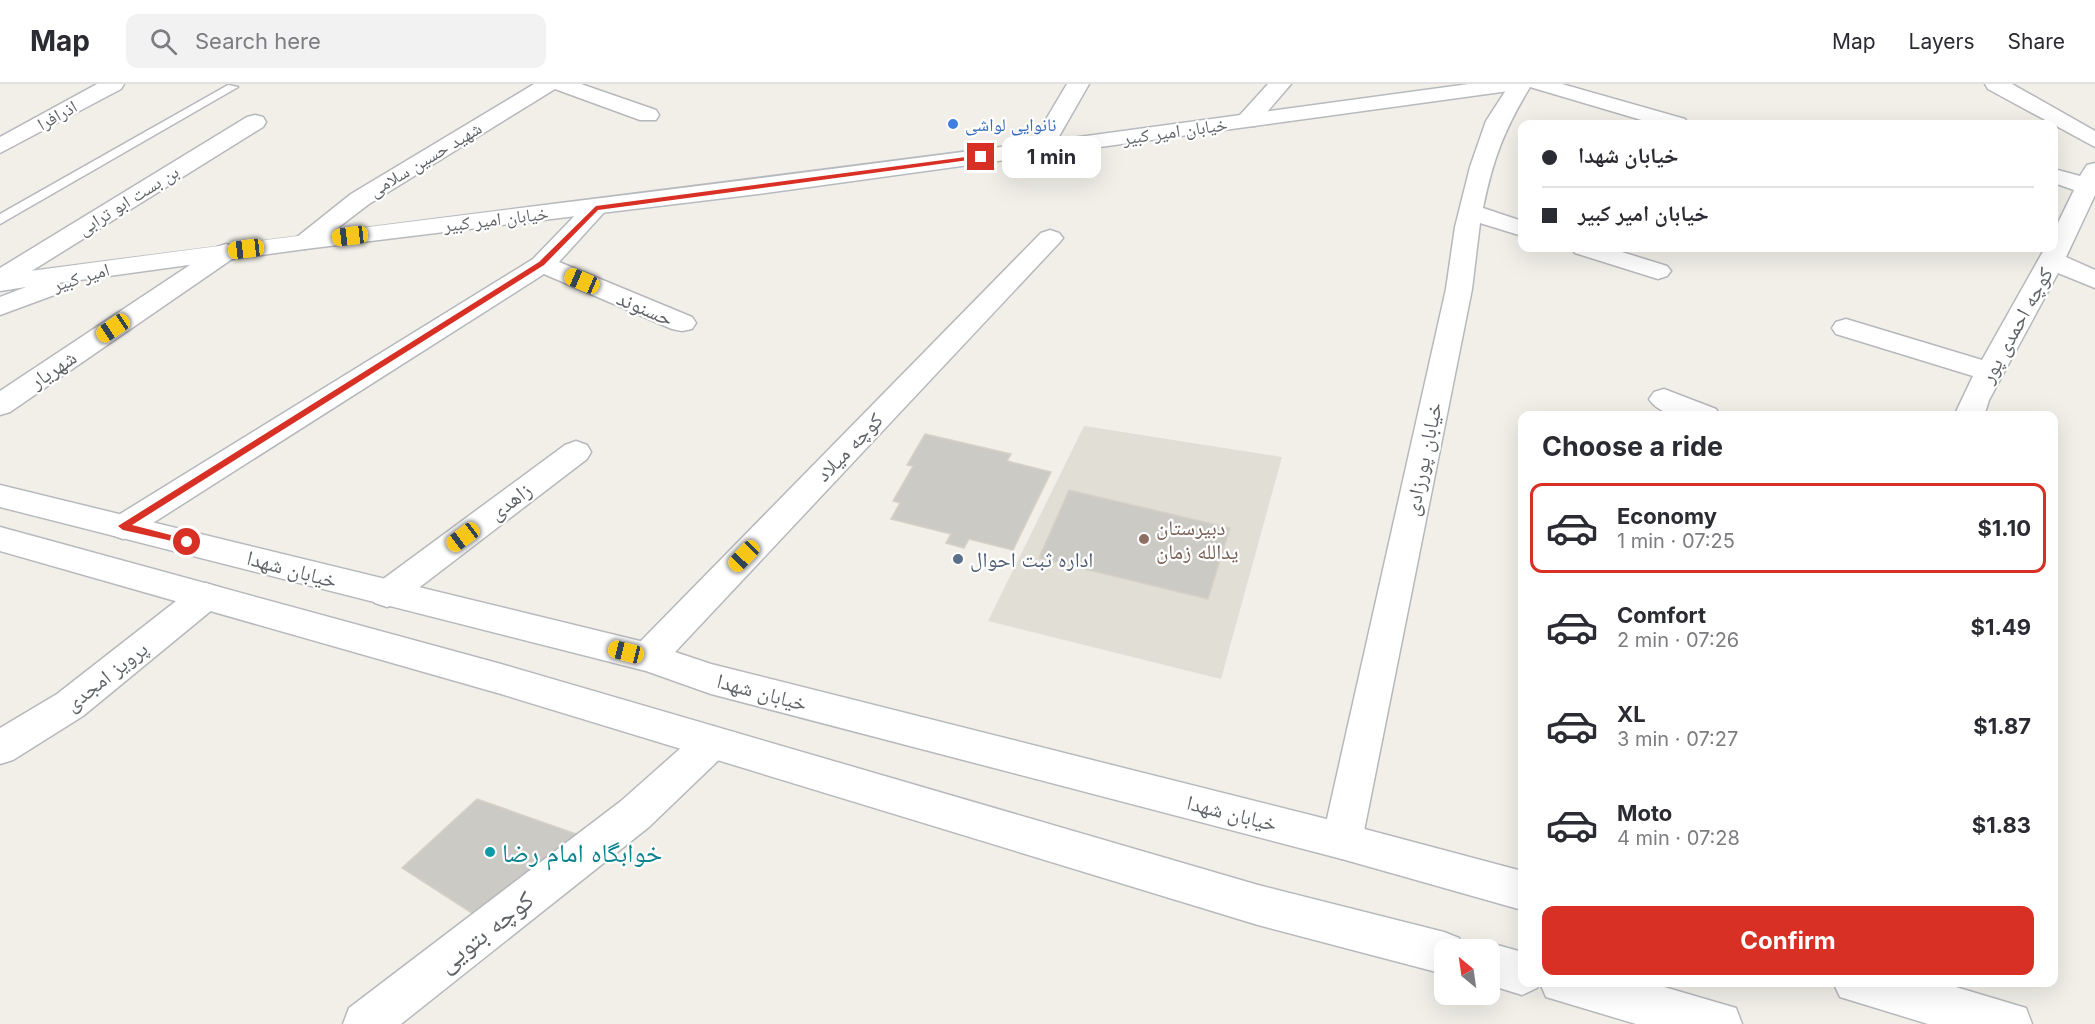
<!DOCTYPE html>
<meta charset="utf-8">
<style>
:root{--surface:#fff;--page:#f2f2f3;--text:#2b2b33;--muted:#7c7c81;--line:#e1e1e2;--accent:#d93025}
body{margin:0;font-family:Inter,"Noto Naskh Arabic",sans-serif;background:var(--page);color:var(--text);height:100vh;display:flex;flex-direction:column;font-size:22px;white-space:nowrap}
*{box-sizing:border-box;margin:0}
p{font-size:20px;color:var(--muted)}
.icon{flex:none;width:33px;height:33px;fill:none;stroke:currentColor;stroke-width:2;stroke-linecap:round;stroke-linejoin:round}
.map{position:relative;flex:1;overflow:hidden}
.details{position:absolute;left:1518px;top:327px;width:540px;height:576px;display:flex;flex-direction:column;background:var(--surface);border-radius:12px;box-shadow:0 6px 24px #0002}
.details>*{flex:none}
.banner{position:absolute;left:1518px;top:36px;width:540px;height:132px;border-radius:12px;box-shadow:0 6px 24px #0002;display:grid;align-content:center;height:132px;padding:0 24px;background:var(--surface)}
.needle{width:39px;rotate:331deg}
.tools{position:absolute;left:1434px;top:855px;display:grid;gap:12px}
.tools a{display:grid;place-items:center;width:66px;height:66px;border-radius:12px;background:var(--surface);box-shadow:0 6px 24px #0002;font-size:30px}
.end{position:absolute;width:27px;height:27px;margin:-14px;border:8px solid #d93025;background:#fff;box-shadow:0 0 0 3px #fff}
.from{border-radius:50%}
.bubble{position:absolute;height:42px;border-radius:12px;background:var(--surface);box-shadow:0 6px 24px #0002;font-size:20px;font-weight:700;line-height:42px;text-align:center}
.car{position:absolute;width:18px;height:36px;margin:-18px -9px;border-radius:8px;box-shadow:0 0 4px 2px #0007;background:linear-gradient(#f5c518 24%,#345 0 40%,#f5c518 0 76%,#345 0 86%,#f5c518 0)}
.banner b{display:flex;align-items:center;gap:21px;height:57px;font-size:22px}
.banner b+b{border-top:2px solid var(--line)}
.banner i{width:15px;height:15px;background:var(--text)}
ul{padding:0;list-style:none}
li{display:flex;align-items:center;gap:18px;height:90px;margin:0 12px 9px;padding:0 12px;border:3px solid transparent;border-radius:12px}
li div{flex:1}
li b{display:block;font-size:22px}
li em{font-style:normal;font-weight:700}
li.active{border-color:var(--accent)}
li>.icon{width:54px;height:54px;stroke-width:1.5}
h2{padding:0 24px;font-size:27px;line-height:72px}
.cta{display:flex;gap:12px;margin-top:auto;padding:12px 24px}
.cta a{flex:1;height:69px;border-radius:12px;background:var(--accent);color:#fff;font-size:24px;font-weight:700;line-height:69px;text-align:center}
header{display:flex;align-items:center;gap:36px;box-sizing:border-box;height:84px;padding:0 30px;background:var(--surface);border-bottom:2px solid var(--line)}
header strong{font-size:28px}
nav{display:flex;gap:33px;margin-inline-start:auto;font-size:21px}
.search{width:420px;height:54px;background:var(--page);display:flex;align-items:center;gap:15px;box-sizing:border-box;padding:0 21px;border-radius:12px;color:var(--muted);font-size:22px}
.map>svg:first-child{display:block}
.education{fill:#e1ded6}
.building{fill:#cccac5;stroke:#d6d1c6;stroke-width:1.5}
.lines{fill:none;stroke-linecap:round;stroke-linejoin:round}
.lane-casing{stroke:#b5b8bc;stroke-width:3}
.street-casing{stroke:#b5b8bc;stroke-width:3}
.secondary-casing{stroke:#b6babf;stroke-width:3}
.lane{fill:#fff;fill-rule:evenodd}
.street{fill:#fff;fill-rule:evenodd}
.secondary{fill:#fff;fill-rule:evenodd}
.route{fill:#d93025}
.shop-dot{fill:#3f7fe0;stroke:#fff;stroke-width:2}
.education-dot{fill:#8d6e63;stroke:#fff;stroke-width:2}
.service-dot{fill:#5c6f8a;stroke:#fff;stroke-width:2}
.culture-dot{fill:#0f9aa8;stroke:#fff;stroke-width:2}
.labels{text-anchor:middle;dominant-baseline:central;stroke-width:4.5;stroke-linejoin:round;paint-order:stroke}
.far-street-label{font-size:18px;fill:#5f6368;stroke:#fff}
.far-shop-label{font-size:18px;fill:#366cbe;stroke:#fff;text-anchor:start}
.street-label{font-size:21px;fill:#5f6368;stroke:#fff}
.education-label{font-size:21px;fill:#785e54;stroke:#fff;text-anchor:start}
.service-label{font-size:21px;fill:#4e5e75;stroke:#fff;text-anchor:start}
.near-culture-label{font-size:26px;fill:#0d838f;stroke:#fff;text-anchor:start}
.near-street-label{font-size:26px;fill:#5f6368;stroke:#fff}
</style>
<header>
<strong>Map</strong>
<div class="search"><svg class="icon" aria-label="search" viewBox="0 0 24 24"><circle cx="10" cy="10" r="6"/><path d="M15 15l6 6"/></svg>Search here</div>
<nav><a>Map</a><a>Layers</a><a>Share</a></nav>
</header>
<div class="map">
<svg width="2095" height="940" viewBox="0 0 2095 940">
<rect width="100%" height="100%" fill="#f1efe8"/>
<polygon class="education" points="1084,342 1282,373 1221,595 988,537"/>
<g class="building">
<polygon points="925,350 1011,370 1007,377 1051,388 1013,466 969,455 964,464 946,459 951,450 891,435 900,419 893,417 913,382 907,381"/>
<polygon points="1069,406 1230,444 1208,515 1039,474"/>
<polygon points="477,715 582,752 478,833 402,784"/>
</g>
<g class="lines">
<g class="lane-casing">
<polygon id="lane" points="228,1 238,3 0,140 0,130"/>
</g>
<g class="street-casing">
<g id="street">
<polygon points="97,0 124,0 121,5 0,69 0,53"/>
<polygon points="534,0 581,0 656,26 659,31 656,36 640,36 555,5 369,120 314,162 305,165 296,162 292,157 351,110"/>
<polygon points="1268,0 1291,0 1255,42 1239,42 1236,37 1239,32"/>
<path d="M1510,0H1562L1685,35L1688,40H1655L1530,3C1504,46 1493,75 1483,124L1522,137V152L1480,139L1472,205L1362,757L1356,770L1342,775L1328,770L1322,757L1446,205L1455,143L1470,83L1486,37Z"/>
<polygon points="1985,0 2012,0 2095,47 2095,63 1988,5"/>
<polygon points="255,31 263,33 266,38 263,43 9,201 0,203 0,184 247,33"/>
<polygon points="2095,79 2095,111 2066,173 2095,186 2095,204 2058,189 1989,316 1984,332 1954,332 1973,292 1836,250 1832,244 1836,238 1846,235 1982,276 2045,164 2054,164 2054,147 2074,106 2054,99 2054,85 2080,92 2087,81"/>
<polygon points="596,117 605,119 608,124 559,178 692,233 696,239 692,245 682,247 672,245 544,190 134,451 123,455 112,451 107,443 112,435 533,175 587,119"/>
<polygon points="1050,146 1059,149 1063,154 1059,159 661,583 648,587 635,583 630,573 635,563 1041,149"/>
<polygon points="226,160 235,163 239,168 235,173 10,328 0,331 0,307 217,163"/>
<polygon points="1571,164 1609,164 1667,182 1671,187 1667,192 1658,195 1575,169"/>
<path d="M1664,305L1716,325L1720,332C1698,332 1663,337 1649,315L1654,308Z"/>
<polygon points="576,357 587,361 591,368 587,375 399,519 387,523 375,519 370,510 375,501 565,361"/>
<polygon points="206,499 218,503 223,512 218,521 83,632 13,676 0,680 0,644 57,610 194,503"/>
<polygon points="713,642 726,647 732,658 726,669 649,743 401,940 343,940 349,924 621,717 700,647"/>
</g>
</g>
<g class="secondary-casing">
<g id="secondary">
<path d="M1067,0H1089L1057,56L1469,0H1527L1524,5L1516,6L758,110L305,165L58,199L61,204L57,210L0,231V213L26,203L0,207V191C344,144 688,105 1032,59Z"/>
<polygon points="0,401 648,559 711,580 1342,739 1522,787 1522,826 1342,775 711,610 646,587 0,423"/>
<polygon points="0,443 501,580 1258,801 1444,848 1459,854 1464,866 1444,866 1444,890 1258,841 501,610 0,467"/>
<polygon points="1490,859 1522,868 1522,898 1647,898 1736,924 1742,940 1636,940 1546,913 1540,899 1537,904 1522,911 1490,901 1490,866 1474,866"/>
<polygon points="1833,898 1939,898 2026,924 2032,940 1928,940 1840,913"/>
</g>
</g>
<use href="#lane" class="lane"/>
<use href="#street" class="street"/>
<use href="#secondary" class="secondary"/>
</g>
<polygon class="route" points="981,71 984,74 598,126 544,181 132,441 190,456 190,461 123,446 118,442 539,178 596,122"/>
<circle class="shop-dot" cx="953" cy="40" r="6"/>
<circle class="education-dot" cx="1144" cy="455" r="6"/>
<circle class="service-dot" cx="958" cy="475" r="6"/>
<circle class="culture-dot" cx="490" cy="768" r="6"/>
<g class="labels">
<g class="far-street-label">
<text transform="translate(57 31) rotate(-29)">اذرافرا</text>
<text transform="translate(1175 47) rotate(-8)">خیابان امیر کبیر</text>
<text transform="translate(425 75) rotate(-31)">شهید حسین سلامی</text>
<text transform="translate(128 116) rotate(-32)">بن بست ابو ترابی</text>
<text transform="translate(496 135) rotate(-7)">خیابان امیر کبیر</text>
<text transform="translate(81 193) rotate(-17)">امیر کبیر</text>
</g>
<g class="far-shop-label">
<text x="965" y="40">نانوایی لواشی</text>
</g>
<g class="street-label">
<text transform="translate(645 224) rotate(23)">حسنوند</text>
<text transform="translate(2016 241) rotate(-61)">کوچه احمدی پور</text>
<text transform="translate(53 285) rotate(-34)">شهریار</text>
<text transform="translate(849 363) rotate(-46)">کوچه میلاد</text>
<text transform="translate(1423 375) rotate(-78)">خیابان پورزادی</text>
<text transform="translate(510 417) rotate(-37)">زاهدی</text>
<text transform="translate(292 485) rotate(15)">خیابان شهدا</text>
<text transform="translate(106 592) rotate(-38)">پرویز امجدی</text>
<text transform="translate(762 608) rotate(15)">خیابان شهدا</text>
<text transform="translate(1232 729) rotate(14)">خیابان شهدا</text>
</g>
<g class="education-label">
<text x="1156" y="443">دبیرستان<tspan x="1156" dy="24">یدالله زمان</tspan></text>
</g>
<g class="service-label">
<text x="970" y="475">اداره ثبت احوال</text>
</g>
<g class="near-culture-label">
<text x="502" y="768">خوابگاه امام رضا</text>
</g>
<g class="near-street-label">
<text transform="translate(485 847) rotate(-38)">کوچه بتویی</text>
</g>
</g>
</svg>
<div class="tools">
<a><svg class="needle" viewBox="-14 -14 28 28"><path d="M0-13l5 13h-10z" fill="#e53935"/><path d="M0 13l5-13h-10z" fill="#7c7c81"/></svg></a>
</div>
<i class="end from" style="left:187px;top:458px"></i>
<i class="end" style="left:981px;top:73px"></i>
<div class="bubble" style="left:1002px;top:52px;width:99px">1 min</div>
<i class="car" style="left:350px;top:152px;rotate:263deg"></i>
<i class="car" style="left:246px;top:165px;rotate:263deg"></i>
<i class="car" style="left:582px;top:197px;rotate:293deg"></i>
<i class="car" style="left:113px;top:244px;rotate:236deg"></i>
<i class="car" style="left:463px;top:453px;rotate:233deg"></i>
<i class="car" style="left:744px;top:472px;rotate:224deg"></i>
<i class="car" style="left:626px;top:568px;rotate:284deg"></i>
<div class="banner">
<b><i class="from"></i>خیابان شهدا</b>
<b><i></i>خیابان امیر کبیر</b>
</div>
<section class="details">
<h2>Choose a ride</h2>
<ul>
<li class="active"><svg class="icon" aria-label="car" viewBox="0 0 24 24"><path d="M5 17H2v-5l4-1 3-4h7l3 4 3 1v5h-3M9 17h6M6 11h13"/><circle cx="7" cy="17" r="2"/><circle cx="17" cy="17" r="2"/></svg><div><b>Economy</b><p>1 min · 07:25</p></div><em>$1.10</em></li>
<li><svg class="icon" aria-label="car" viewBox="0 0 24 24"><path d="M5 17H2v-5l4-1 3-4h7l3 4 3 1v5h-3M9 17h6M6 11h13"/><circle cx="7" cy="17" r="2"/><circle cx="17" cy="17" r="2"/></svg><div><b>Comfort</b><p>2 min · 07:26</p></div><em>$1.49</em></li>
<li><svg class="icon" aria-label="car" viewBox="0 0 24 24"><path d="M5 17H2v-5l4-1 3-4h7l3 4 3 1v5h-3M9 17h6M6 11h13"/><circle cx="7" cy="17" r="2"/><circle cx="17" cy="17" r="2"/></svg><div><b>XL</b><p>3 min · 07:27</p></div><em>$1.87</em></li>
<li><svg class="icon" aria-label="car" viewBox="0 0 24 24"><path d="M5 17H2v-5l4-1 3-4h7l3 4 3 1v5h-3M9 17h6M6 11h13"/><circle cx="7" cy="17" r="2"/><circle cx="17" cy="17" r="2"/></svg><div><b>Moto</b><p>4 min · 07:28</p></div><em>$1.83</em></li>
</ul>
<div class="cta"><a>Confirm</a></div>
</section>
</div>
